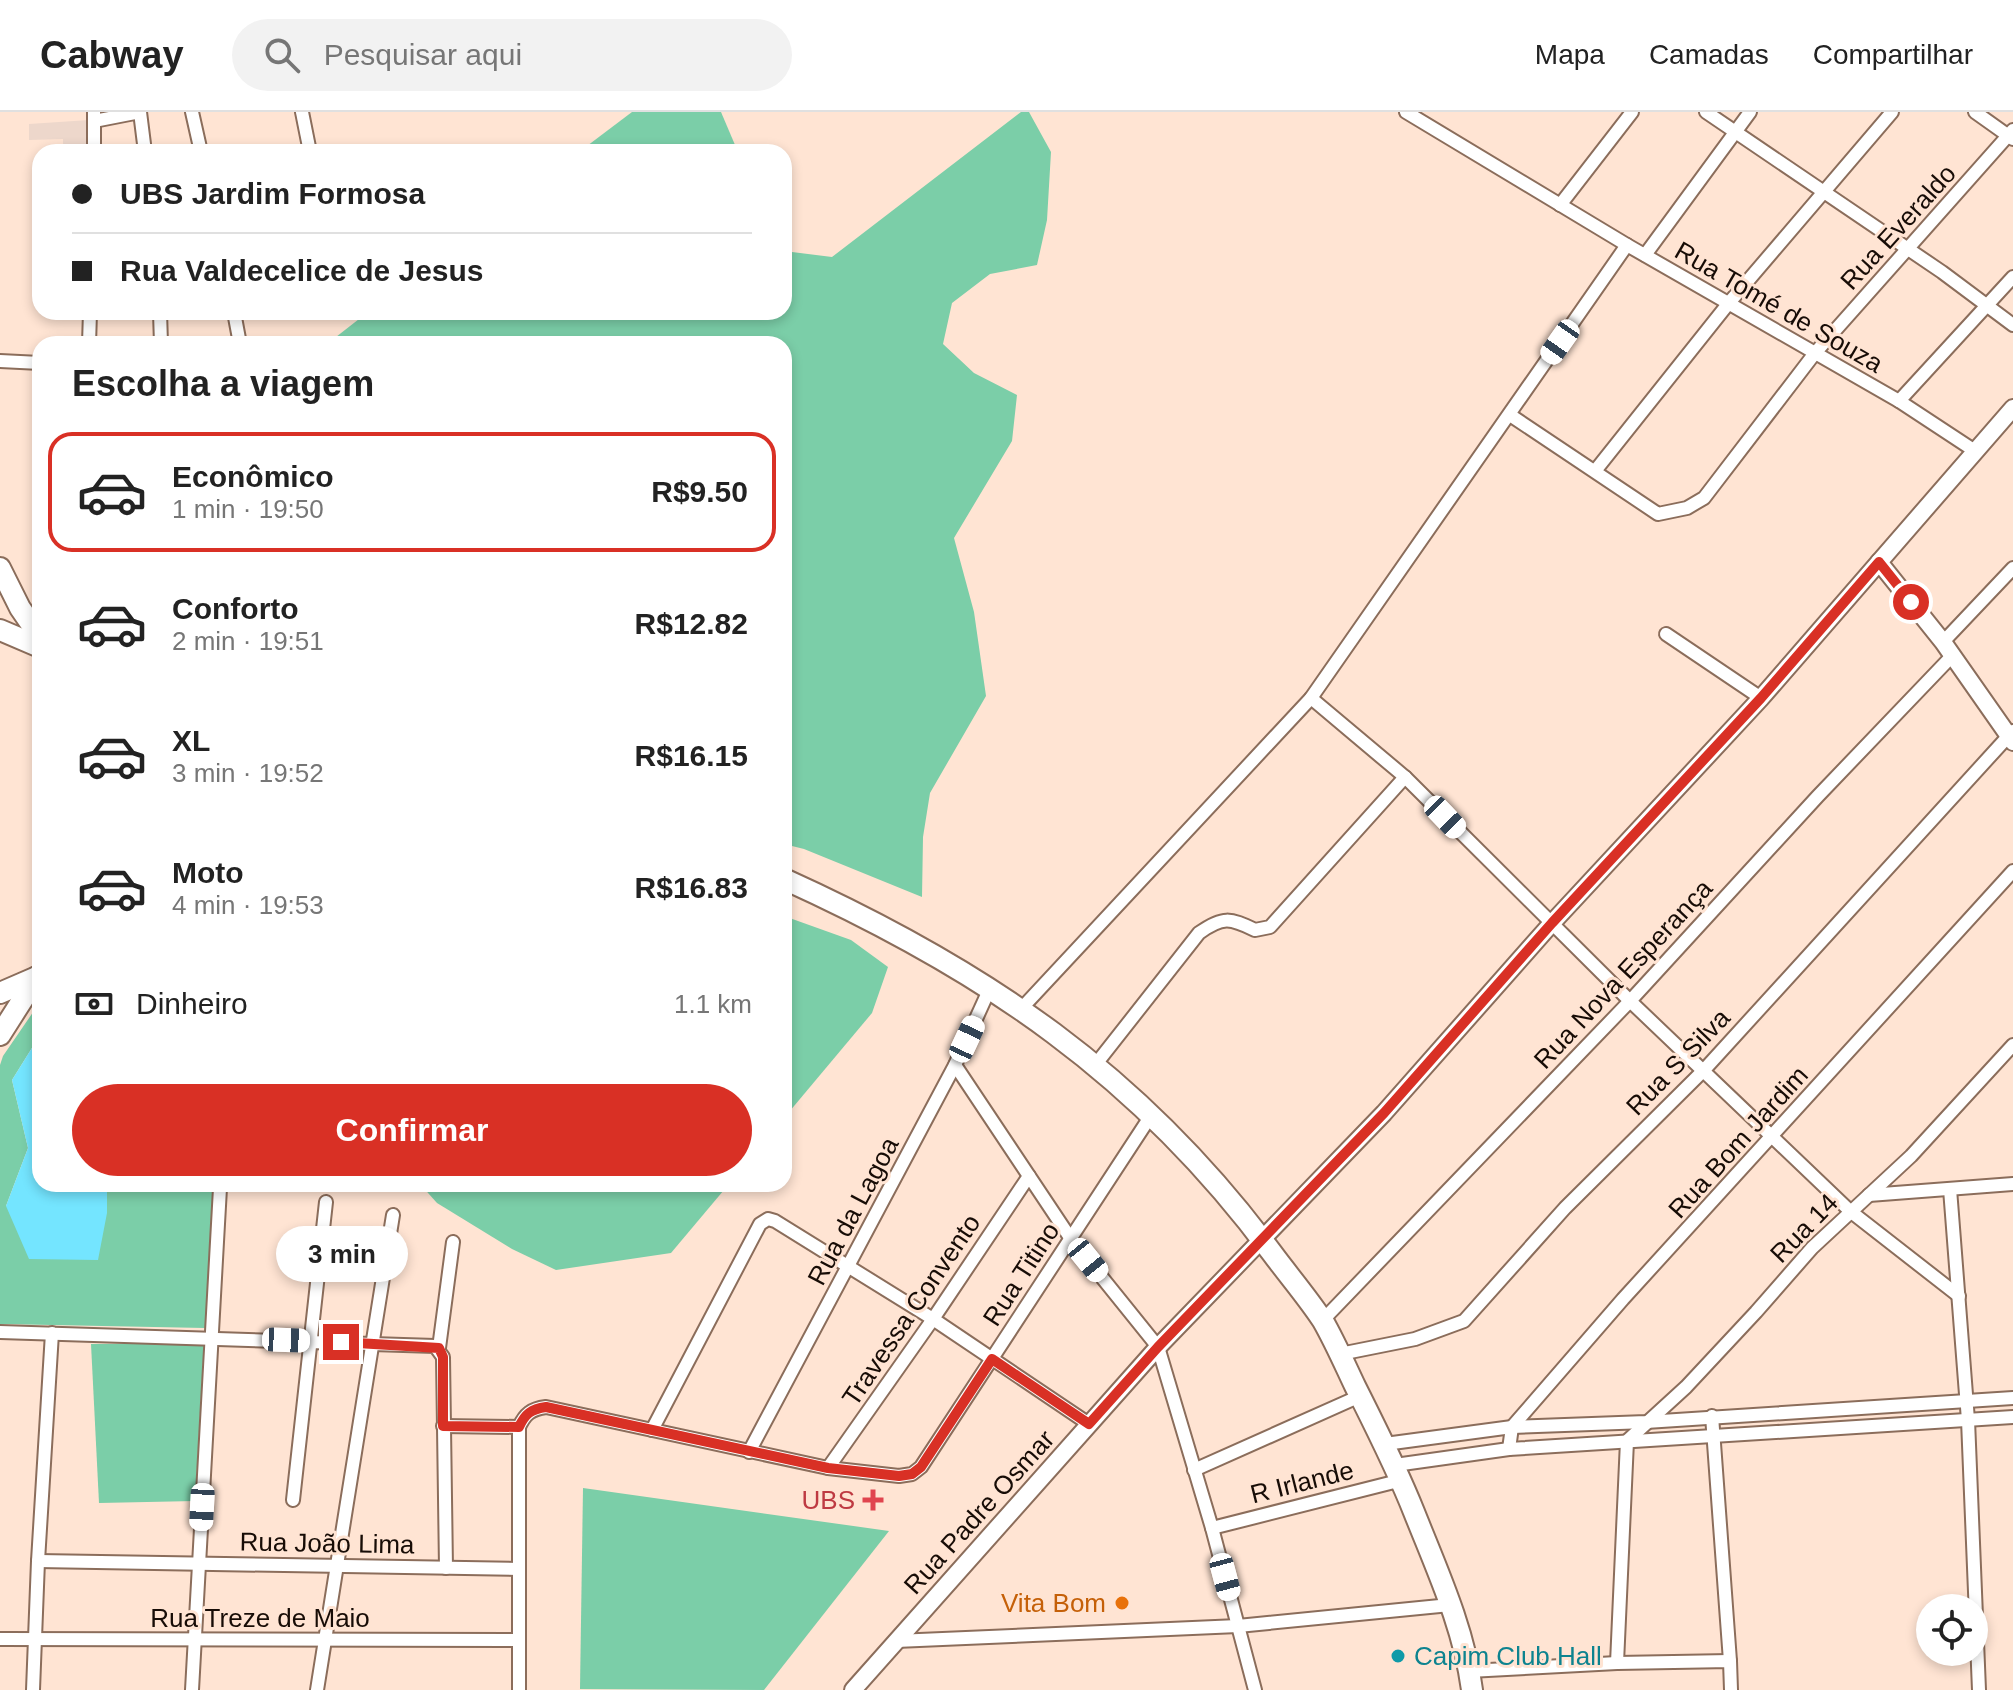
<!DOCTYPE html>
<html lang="pt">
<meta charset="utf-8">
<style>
:root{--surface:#fff;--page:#f2f2f2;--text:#222;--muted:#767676;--line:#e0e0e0;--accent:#d93025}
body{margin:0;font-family:Helvetica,sans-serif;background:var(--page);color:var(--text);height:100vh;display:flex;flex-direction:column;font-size:30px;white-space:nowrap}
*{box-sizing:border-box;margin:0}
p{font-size:26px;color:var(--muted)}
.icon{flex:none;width:44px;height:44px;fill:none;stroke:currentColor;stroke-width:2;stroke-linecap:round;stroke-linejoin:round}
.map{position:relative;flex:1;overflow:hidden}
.panel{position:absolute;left:32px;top:224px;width:760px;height:856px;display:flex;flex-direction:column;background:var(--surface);border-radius:24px;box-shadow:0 4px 12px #0003}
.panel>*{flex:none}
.hud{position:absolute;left:32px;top:32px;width:760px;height:176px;border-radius:24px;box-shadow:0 4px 12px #0003;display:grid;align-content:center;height:176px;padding:0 40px;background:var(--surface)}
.tools{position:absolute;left:1916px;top:1482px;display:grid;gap:16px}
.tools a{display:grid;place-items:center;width:72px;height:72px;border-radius:50%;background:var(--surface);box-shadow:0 4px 12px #0003;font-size:40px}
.end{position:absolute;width:36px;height:36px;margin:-18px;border:10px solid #d93025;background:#fff;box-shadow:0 0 0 4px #fff}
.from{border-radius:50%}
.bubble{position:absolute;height:56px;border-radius:28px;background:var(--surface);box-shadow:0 4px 12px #0003;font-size:26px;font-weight:700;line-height:56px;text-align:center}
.car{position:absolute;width:24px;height:48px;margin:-24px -12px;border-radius:10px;box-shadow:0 0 6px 2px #0007;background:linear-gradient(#fff 24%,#345 0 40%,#fff 0 76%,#345 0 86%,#fff 0)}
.hud b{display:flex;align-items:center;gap:28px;height:76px;font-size:30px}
.hud b+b{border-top:2px solid var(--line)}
.hud i{width:20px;height:20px;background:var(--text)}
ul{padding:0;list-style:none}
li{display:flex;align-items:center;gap:24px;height:120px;margin:0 16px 12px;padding:0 24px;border:4px solid transparent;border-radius:24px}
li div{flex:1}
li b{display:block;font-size:30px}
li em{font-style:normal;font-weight:700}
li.on{border-color:var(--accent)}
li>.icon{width:72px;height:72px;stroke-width:1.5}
h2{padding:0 40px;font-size:36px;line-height:96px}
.pay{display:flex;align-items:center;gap:20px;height:88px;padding:0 40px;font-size:30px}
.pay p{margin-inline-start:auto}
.cta{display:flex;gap:16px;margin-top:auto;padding:16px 40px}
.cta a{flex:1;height:92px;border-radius:48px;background:var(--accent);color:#fff;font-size:32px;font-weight:700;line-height:92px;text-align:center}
header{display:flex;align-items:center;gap:48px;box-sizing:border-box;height:112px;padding:0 40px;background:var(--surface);border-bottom:2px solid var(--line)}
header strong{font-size:38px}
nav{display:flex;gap:44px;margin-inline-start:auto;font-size:28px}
.search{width:560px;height:72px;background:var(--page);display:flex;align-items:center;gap:20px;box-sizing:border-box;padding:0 28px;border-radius:44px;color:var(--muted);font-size:30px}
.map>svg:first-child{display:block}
.education{fill:#edd7cb}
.green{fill:#7bcea8}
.water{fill:#74e5ff}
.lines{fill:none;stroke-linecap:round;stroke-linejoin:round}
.minor-casing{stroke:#8b6d5b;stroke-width:16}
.tertiary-casing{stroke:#8b6d5b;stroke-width:20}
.primary-casing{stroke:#8b6d5b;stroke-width:24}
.minor{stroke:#fff;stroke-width:12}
.tertiary{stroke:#fff;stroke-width:16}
.primary{stroke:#fff;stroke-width:20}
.route{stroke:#d93025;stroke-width:10}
.health-dot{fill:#e0444e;stroke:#ffe4d3;stroke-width:3}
.food-dot{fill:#e8710a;stroke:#ffe4d3;stroke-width:3}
.culture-dot{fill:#0f9aa8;stroke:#ffe4d3;stroke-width:3}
.labels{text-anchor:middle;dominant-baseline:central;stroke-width:6;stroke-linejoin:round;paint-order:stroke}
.street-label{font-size:26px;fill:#170c06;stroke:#ffe4d3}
.health-label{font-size:26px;fill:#be3a42;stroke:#ffe4d3;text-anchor:end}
.food-label{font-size:26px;fill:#c56008;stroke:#ffe4d3;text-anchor:end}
.culture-label{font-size:26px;fill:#0d838f;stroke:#ffe4d3;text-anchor:start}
</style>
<header>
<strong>Cabway</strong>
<div class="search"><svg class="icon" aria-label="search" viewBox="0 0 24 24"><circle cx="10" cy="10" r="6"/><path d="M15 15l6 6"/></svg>Pesquisar aqui</div>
<nav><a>Mapa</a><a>Camadas</a><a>Compartilhar</a></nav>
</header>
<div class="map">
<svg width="2013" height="1578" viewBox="0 0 2013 1578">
<rect width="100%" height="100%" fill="#ffe4d3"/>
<polygon class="education" points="89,8 90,40 63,40 63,27 29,28 29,12"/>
<g class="green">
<polygon points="632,0 721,0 738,40 579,40"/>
<polygon points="1021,0 1029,0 1051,40 1047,108 1037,153 990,162 952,191 943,232 974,261 1017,283 1012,329 954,426 974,500 986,584 930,681 923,725 922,785 804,737 784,732 784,232 327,232 368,200 784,200 784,139 832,145"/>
<polygon points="784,804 851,828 888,855 872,901 784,1006"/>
<polygon points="40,890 40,923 12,968 28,1036 6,1094 107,1101 107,1072 214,1072 205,1216 0,1212 0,953 3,944"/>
<polygon points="420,1072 729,1072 671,1141 556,1158 512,1137 437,1091"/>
<polygon points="204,1231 195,1389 99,1391 91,1232"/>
<polygon points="583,1376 889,1419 764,1578 580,1577"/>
</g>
<polygon class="water" points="40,923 40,1072 107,1072 107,1101 98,1148 29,1147 6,1094 28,1036 12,968"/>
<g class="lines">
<g class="minor-casing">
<g id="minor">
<polyline points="94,0 94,40"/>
<polyline points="192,0 201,40"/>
<polyline points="302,0 310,40"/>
<polyline points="1406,0 1627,133 1899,289 1975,339"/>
<polyline points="1706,0 1942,160 2013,213"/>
<polyline points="1975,0 2013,27"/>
<polyline points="94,9 140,0 145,40"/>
<polyline points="1560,93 1632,0"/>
<polyline points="1645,143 1750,0"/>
<polyline points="160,200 161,232"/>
<polyline points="234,200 240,232"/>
<polyline points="89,232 90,200"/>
<polyline points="0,249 40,251"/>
<polyline points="1899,289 2013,165"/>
<polyline points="1510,303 1658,402 1687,396 1704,386 1815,241 2013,18"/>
<polyline points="1595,359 1728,192 1892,0"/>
<polyline points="1666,522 1761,586"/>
<polyline points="1943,530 2013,456"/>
<polyline points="1311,586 1405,665 1630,889 1850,1099 1959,1184"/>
<polyline points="1021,897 1311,586 1627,133"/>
<path d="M1096,952L1199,821C1223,804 1230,806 1255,818L1270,815L1405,665"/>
<polyline points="955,953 1071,1127 1158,1235 1212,1416 1255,1578"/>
<polyline points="1950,1077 1968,1308 1979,1578"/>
<polyline points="1869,1083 2013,1072"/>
<polyline points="1322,1209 1630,889 1818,684 1952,544"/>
<polyline points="0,1220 435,1234 443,1245 446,1456"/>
<polyline points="439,1236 453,1130"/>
<polyline points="1340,1242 1415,1227 1464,1209 1565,1096 1704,958 2013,619"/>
<polyline points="1712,1304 1730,1549"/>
<polyline points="443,1314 519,1315"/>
<polyline points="652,1318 760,1112 768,1107 775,1109 933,1207 1089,1312"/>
<polyline points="1385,1332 1512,1315 1646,1310 2013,1286"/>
<polyline points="1509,1337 1512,1315 1623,1187 2013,759"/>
<polyline points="749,1340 955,953 990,876"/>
<polyline points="1395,1353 1509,1337 2013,1305"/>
<polyline points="828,1356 933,1207 1029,1064"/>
<polyline points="1194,1358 1360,1284"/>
<polyline points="293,1388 326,1090"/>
<polyline points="1212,1416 1402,1368"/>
<polyline points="38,1449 519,1457"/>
<polyline points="0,1527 519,1528"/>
<polyline points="896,1529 1238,1514 1450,1493"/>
<polyline points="1617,1551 1627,1329 1686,1275 1756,1200 1812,1136 1911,1044 2013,933"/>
<polyline points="1469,1559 1617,1551 1730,1549 1731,1578"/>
<polyline points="33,1578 38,1449 52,1221"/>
<polyline points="192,1578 220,1076"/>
<polyline points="317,1578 393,1103"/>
<path d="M519,1578V1315C525,1302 531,1297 546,1295L828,1356L899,1364L912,1362L921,1355L1152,1002"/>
</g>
</g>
<g class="tertiary-casing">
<g id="tertiary">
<polyline points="1879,450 1943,530 2013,630"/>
<polyline points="853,1578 1158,1235 1384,1001 1552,811 1761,586 2013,296"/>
</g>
</g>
<g class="primary-casing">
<g id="primary">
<polyline points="0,456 20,496 40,525"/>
<polyline points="0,518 40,535"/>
<path d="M784,767C985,858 1140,963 1272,1141C1289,1164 1308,1186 1323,1209C1335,1230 1345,1253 1355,1274C1376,1316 1397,1357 1414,1400C1437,1458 1464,1516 1472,1578"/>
<polyline points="0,881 37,865"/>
<polyline points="0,923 37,865"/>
</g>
</g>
<use href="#minor" class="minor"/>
<use href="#tertiary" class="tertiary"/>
<use href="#primary" class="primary"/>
</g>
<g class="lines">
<path class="route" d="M341,1230L439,1236L443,1245V1314L519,1315C525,1302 531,1297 546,1295L828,1356L899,1364L912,1362L921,1355L992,1247L1089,1312L1158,1235L1384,1001L1552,811L1761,586L1879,450L1911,490"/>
</g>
<path class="health-dot" d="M869 1376h8v8h8v8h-8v8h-8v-8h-8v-8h8z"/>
<circle class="food-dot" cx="1122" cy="1491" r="8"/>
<circle class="culture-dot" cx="1398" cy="1544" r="8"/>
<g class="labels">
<g class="street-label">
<text transform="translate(1898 115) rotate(-48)">Rua Everaldo</text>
<text transform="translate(1779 195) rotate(30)">Rua Tomé de Souza</text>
<text transform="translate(1623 862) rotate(-47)">Rua Nova Esperança</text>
<text transform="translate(1678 950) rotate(-46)">Rua S Silva</text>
<text transform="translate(1738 1030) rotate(-48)">Rua Bom Jardim</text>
<text transform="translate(853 1099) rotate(-62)">Rua da Lagoa</text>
<text transform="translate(1804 1116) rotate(-46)">Rua 14</text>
<text transform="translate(1021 1162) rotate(-57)">Rua Titino</text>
<text transform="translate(911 1198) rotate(-56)">Travessa Convento</text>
<text transform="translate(1302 1370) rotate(-14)">R Irlande</text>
<text transform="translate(979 1400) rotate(-48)">Rua Padre Osmar</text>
<text transform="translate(327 1431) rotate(1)">Rua João Lima</text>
<text x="260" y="1506">Rua Treze de Maio</text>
</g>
<g class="health-label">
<text x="855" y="1388">UBS</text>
</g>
<g class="food-label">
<text x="1106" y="1491">Vita Bom</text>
</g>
<g class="culture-label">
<text x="1414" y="1544">Capim Club Hall</text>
</g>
</g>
</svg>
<div class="tools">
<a><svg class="icon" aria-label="locate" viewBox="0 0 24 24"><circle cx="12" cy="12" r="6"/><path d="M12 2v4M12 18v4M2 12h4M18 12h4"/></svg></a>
</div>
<i class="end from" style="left:1911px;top:490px"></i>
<i class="end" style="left:341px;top:1230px"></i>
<div class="bubble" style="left:276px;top:1114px;width:132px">3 min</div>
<i class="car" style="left:1560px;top:230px;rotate:215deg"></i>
<i class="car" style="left:1445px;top:705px;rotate:136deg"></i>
<i class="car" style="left:967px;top:927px;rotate:25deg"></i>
<i class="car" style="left:1088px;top:1148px;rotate:141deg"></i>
<i class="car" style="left:286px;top:1228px;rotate:92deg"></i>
<i class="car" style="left:202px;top:1395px;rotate:183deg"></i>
<i class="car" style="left:1225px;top:1465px;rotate:165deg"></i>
<div class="hud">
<b><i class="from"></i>UBS Jardim Formosa</b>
<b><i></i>Rua Valdecelice de Jesus</b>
</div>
<section class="panel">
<h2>Escolha a viagem</h2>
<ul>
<li class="on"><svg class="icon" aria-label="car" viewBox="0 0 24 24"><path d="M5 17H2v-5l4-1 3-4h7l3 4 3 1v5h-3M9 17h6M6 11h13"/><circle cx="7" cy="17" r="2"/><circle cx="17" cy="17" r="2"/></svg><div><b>Econômico</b><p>1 min · 19:50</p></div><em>R$9.50</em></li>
<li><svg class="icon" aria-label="car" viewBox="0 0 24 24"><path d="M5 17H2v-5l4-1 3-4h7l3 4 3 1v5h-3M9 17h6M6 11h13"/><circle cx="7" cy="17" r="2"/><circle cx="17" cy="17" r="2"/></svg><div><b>Conforto</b><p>2 min · 19:51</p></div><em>R$12.82</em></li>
<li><svg class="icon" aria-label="car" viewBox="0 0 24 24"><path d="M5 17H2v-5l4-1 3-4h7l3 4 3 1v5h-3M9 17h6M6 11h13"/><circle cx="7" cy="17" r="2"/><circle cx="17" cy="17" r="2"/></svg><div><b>XL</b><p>3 min · 19:52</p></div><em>R$16.15</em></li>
<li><svg class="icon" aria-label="car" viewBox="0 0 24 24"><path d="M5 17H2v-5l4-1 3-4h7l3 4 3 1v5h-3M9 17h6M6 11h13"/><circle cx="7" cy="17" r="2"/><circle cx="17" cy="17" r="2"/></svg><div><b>Moto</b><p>4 min · 19:53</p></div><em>R$16.83</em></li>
</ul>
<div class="pay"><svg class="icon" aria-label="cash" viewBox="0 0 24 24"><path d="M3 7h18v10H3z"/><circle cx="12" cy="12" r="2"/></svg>Dinheiro<p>1.1 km</p></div>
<div class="cta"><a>Confirmar</a></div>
</section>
</div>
